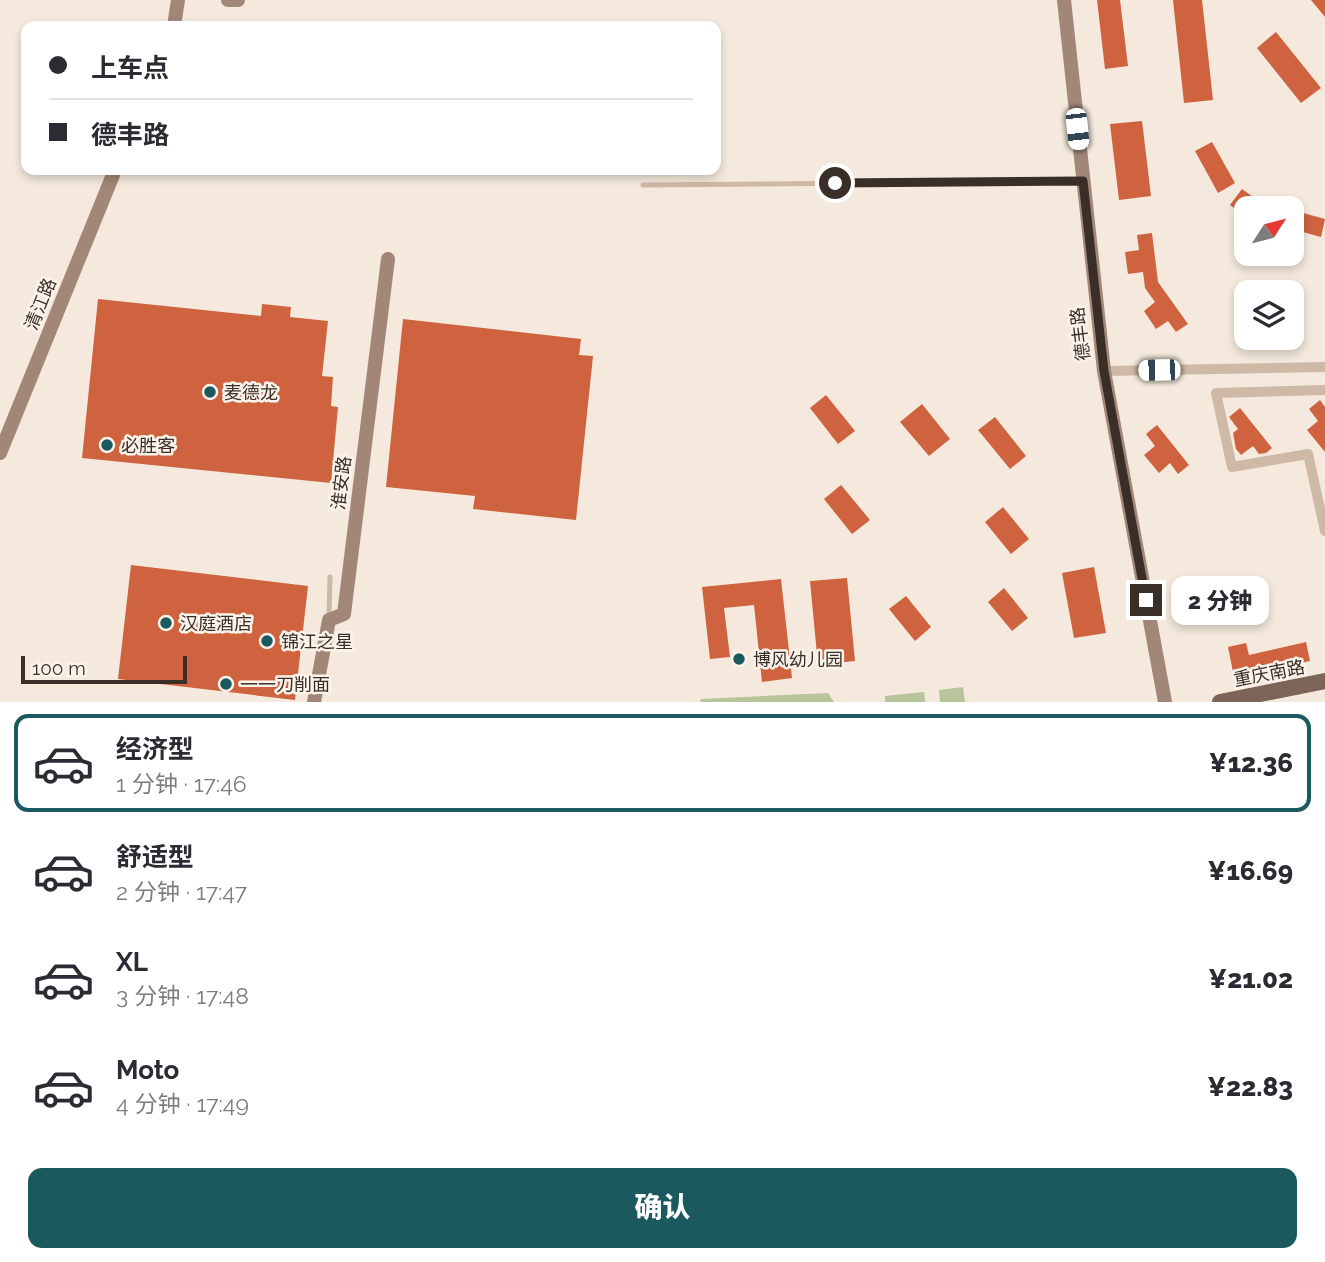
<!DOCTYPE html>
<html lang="zh">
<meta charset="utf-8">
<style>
:root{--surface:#fff;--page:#f7f7f7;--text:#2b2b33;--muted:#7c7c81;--line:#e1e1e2;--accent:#1a5a5f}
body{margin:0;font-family:Raleway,"Noto Sans SC",sans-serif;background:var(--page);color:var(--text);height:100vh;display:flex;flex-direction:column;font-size:26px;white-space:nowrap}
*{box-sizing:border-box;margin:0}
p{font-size:23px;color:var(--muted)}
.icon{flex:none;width:38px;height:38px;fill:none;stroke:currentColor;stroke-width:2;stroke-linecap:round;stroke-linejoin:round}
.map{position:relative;height:702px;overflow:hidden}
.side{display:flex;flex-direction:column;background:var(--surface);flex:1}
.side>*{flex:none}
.hud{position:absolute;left:21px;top:21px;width:700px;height:154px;border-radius:14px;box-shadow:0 4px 10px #0003;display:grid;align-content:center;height:154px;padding:0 28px;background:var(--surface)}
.needle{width:46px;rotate:54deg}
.tools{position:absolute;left:1234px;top:196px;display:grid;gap:14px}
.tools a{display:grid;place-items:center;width:70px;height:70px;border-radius:14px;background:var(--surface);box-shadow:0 4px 10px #0003;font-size:35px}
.scale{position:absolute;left:21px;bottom:18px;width:166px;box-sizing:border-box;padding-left:7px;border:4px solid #3a2e28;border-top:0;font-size:19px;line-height:24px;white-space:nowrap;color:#3a2e28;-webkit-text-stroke:5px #fbf3ea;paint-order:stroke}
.end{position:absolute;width:32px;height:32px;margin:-16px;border:9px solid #3a2e28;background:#fff;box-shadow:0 0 0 4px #fff}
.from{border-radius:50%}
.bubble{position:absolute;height:49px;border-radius:14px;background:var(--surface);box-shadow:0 4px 10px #0003;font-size:23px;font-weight:800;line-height:49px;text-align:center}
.car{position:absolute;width:21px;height:42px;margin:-21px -10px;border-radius:9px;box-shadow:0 0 5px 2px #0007;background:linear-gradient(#fff 24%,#345 0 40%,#fff 0 76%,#345 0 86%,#fff 0)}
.hud b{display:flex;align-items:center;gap:24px;height:66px;font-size:26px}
.hud b+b{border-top:2px solid var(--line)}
.hud i{width:18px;height:18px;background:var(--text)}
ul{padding:12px 0 0;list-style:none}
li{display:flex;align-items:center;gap:21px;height:98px;margin:0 14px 10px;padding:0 14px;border:4px solid transparent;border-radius:14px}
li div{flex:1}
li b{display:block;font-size:26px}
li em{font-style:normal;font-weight:800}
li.active{border-color:var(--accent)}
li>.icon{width:63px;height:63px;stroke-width:1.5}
.action{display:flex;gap:14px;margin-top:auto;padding:14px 28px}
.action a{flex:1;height:80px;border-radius:14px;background:var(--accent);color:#fff;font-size:28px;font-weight:800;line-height:80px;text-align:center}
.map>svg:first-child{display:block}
.green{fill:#b7c59b}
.building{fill:#cf633f}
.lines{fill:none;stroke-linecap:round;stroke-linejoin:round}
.lane{stroke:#ceb9a7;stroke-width:5}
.street{stroke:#ceb9a7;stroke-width:10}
.secondary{stroke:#a28778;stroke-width:14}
.primary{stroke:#7d6458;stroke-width:16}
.route{stroke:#3a2e28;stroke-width:9}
.poi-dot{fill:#1a5a5f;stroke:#fbf3ea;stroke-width:2.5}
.labels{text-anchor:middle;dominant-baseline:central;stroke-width:5;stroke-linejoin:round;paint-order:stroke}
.street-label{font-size:18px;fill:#3a2e28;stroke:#fbf3ea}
.poi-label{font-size:18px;fill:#3a2e28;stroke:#fbf3ea;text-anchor:start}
</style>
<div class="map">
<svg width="1325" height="702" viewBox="0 0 1325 702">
<rect width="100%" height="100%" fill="#f4e9dc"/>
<g class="green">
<polygon points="963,687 965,702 940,702 939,690"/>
<polygon points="924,692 925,702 885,702 885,696"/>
<polygon points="828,693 834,702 700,702 701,699"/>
</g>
<g class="building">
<polygon points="1097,0 1120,0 1128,66 1105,69"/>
<polygon points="1173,0 1202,0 1213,100 1184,103"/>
<polygon points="1311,0 1325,0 1325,17"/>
<polygon points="1276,32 1321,88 1301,103 1257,48"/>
<polygon points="1142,121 1151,196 1119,200 1110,124"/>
<polygon points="1212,142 1235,183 1218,193 1195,151"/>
<polygon points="1242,189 1268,208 1246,208 1246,217 1230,205"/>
<polygon points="1292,210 1325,219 1321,237 1292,229"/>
<polygon points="1152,233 1158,282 1188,324 1176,332 1168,321 1156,329 1144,311 1155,302 1145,288 1143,272 1128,274 1125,252 1139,250 1137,235"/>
<polygon points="1266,282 1270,292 1241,292 1241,290"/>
<polygon points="98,299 261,316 262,304 291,307 290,317 328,321 322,376 333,377 331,406 338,407 331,483 82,458"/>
<polygon points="403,319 581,339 579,355 593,356 576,520 473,509 475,496 386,487"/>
<polygon points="826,395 855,431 838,444 810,408"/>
<polygon points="1320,400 1325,407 1325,452 1307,430 1318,421 1309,409"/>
<polygon points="922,404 950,439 929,456 900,422"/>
<polygon points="1240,408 1272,448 1266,453 1259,454 1253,446 1241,455 1236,449 1233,433 1238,429 1229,417"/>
<polygon points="995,417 1026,456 1010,469 978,430"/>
<polygon points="1157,425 1189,465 1178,474 1170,463 1159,473 1144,455 1155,446 1146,434"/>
<polygon points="841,485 870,520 852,534 824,499"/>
<polygon points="1003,507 1029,539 1011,554 985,522"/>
<polygon points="131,565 308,586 295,700 118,679"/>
<polygon points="1094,567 1106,633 1074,638 1062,573"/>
<polygon points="847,578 855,661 818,665 810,581"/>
<polygon points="781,579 792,678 762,682 754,605 724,608 730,657 710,659 702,587"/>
<polygon points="1004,588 1028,618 1012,631 988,602"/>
<polygon points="906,596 931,627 915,641 889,609"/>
<polygon points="1306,642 1310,661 1234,677 1228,647 1246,643 1249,655"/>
</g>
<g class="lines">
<g class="lane">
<polyline points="643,185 1083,181"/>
<polyline points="329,616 330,577"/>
</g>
<g class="street">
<polyline points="1104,371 1325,367"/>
<polyline points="1325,390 1216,393 1232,467 1308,454 1325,531"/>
</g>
<g class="secondary">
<polyline points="228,0 238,0"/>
<polyline points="1064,0 1104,371 1165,702"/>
<polyline points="174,26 178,0"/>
<polyline points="0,453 115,170"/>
<polyline points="314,702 329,620 344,614 388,259"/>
</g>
<polyline class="primary" points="1220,702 1325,681"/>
</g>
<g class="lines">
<polyline class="route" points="835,183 1083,181 1104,371 1146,600"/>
</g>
<g class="poi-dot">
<circle cx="210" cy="392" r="7"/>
<circle cx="107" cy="445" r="7"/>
<circle cx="166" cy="623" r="7"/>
<circle cx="267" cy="641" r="7"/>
<circle cx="739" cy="659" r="7"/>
<circle cx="226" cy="684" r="7"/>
</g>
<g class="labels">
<g class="street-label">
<text transform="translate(40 304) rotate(-68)">清江路</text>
<text transform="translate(1080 334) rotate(-97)">德丰路</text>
<text transform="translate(341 483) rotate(-83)">淮安路</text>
<text transform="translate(1269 673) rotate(-11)">重庆南路</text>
</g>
<g class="poi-label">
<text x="224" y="392">麦德龙</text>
<text x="121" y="445">必胜客</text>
<text x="180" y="623">汉庭酒店</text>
<text x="281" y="641">锦江之星</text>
<text x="753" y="659">博风幼儿园</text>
<text x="240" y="684">一一刀削面</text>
</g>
</g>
</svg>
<div class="tools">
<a><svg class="needle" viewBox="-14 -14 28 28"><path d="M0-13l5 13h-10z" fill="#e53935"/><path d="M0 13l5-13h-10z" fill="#7c7c81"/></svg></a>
<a><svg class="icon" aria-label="layers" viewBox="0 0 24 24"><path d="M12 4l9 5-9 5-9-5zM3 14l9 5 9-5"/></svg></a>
</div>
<div class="scale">100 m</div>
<i class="end from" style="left:835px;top:183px"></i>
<i class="end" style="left:1146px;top:600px"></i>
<div class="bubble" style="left:1171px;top:576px;width:98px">2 分钟</div>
<i class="car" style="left:1077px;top:129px;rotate:174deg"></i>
<i class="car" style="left:1159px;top:370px;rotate:269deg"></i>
<div class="hud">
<b><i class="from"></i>上车点</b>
<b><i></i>德丰路</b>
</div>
</div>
<section class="side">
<ul>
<li class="active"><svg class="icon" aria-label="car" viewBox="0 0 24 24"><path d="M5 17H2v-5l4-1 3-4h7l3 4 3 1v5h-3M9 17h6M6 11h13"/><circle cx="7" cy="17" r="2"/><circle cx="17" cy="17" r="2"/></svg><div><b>经济型</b><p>1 分钟 · 17:46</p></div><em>¥12.36</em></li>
<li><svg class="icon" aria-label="car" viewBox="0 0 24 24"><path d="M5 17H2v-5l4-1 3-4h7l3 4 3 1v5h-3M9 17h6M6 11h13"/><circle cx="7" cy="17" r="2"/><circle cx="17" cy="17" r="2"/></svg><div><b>舒适型</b><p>2 分钟 · 17:47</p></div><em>¥16.69</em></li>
<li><svg class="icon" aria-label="car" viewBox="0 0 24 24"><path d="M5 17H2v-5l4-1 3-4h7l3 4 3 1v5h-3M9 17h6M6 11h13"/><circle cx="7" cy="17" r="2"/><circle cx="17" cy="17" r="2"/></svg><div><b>XL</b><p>3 分钟 · 17:48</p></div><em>¥21.02</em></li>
<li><svg class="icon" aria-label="car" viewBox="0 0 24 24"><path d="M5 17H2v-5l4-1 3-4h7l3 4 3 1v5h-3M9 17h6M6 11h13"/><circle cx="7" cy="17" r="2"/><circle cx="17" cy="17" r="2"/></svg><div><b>Moto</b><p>4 分钟 · 17:49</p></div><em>¥22.83</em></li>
</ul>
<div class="action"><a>确认</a></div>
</section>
